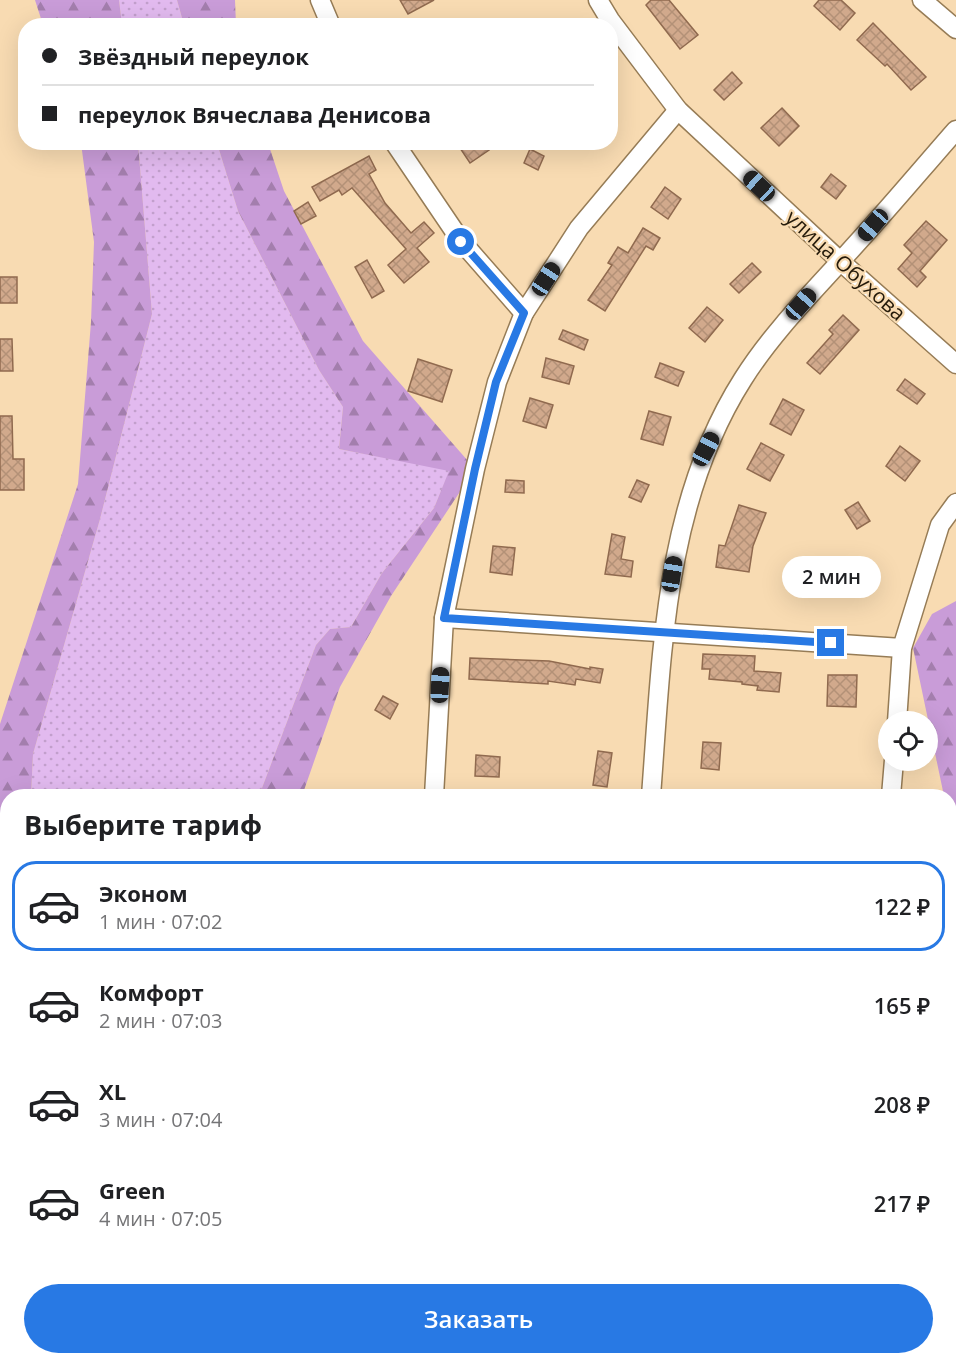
<!DOCTYPE html>
<html lang="ru">
<meta charset="utf-8">
<style>
:root{--surface:#fff;--page:#f6f6f6;--text:#202124;--muted:#757577;--line:#e0e0e0;--accent:#2879e4}
body{margin:0;font-family:"Open Sans",sans-serif;background:var(--page);color:var(--text);height:100vh;display:flex;flex-direction:column;font-size:22px;white-space:nowrap}
*{box-sizing:border-box;margin:0}
p{font-size:20px;color:var(--muted)}
.icon{flex:none;width:33px;height:33px;fill:none;stroke:currentColor;stroke-width:2;stroke-linecap:round;stroke-linejoin:round}
.map{position:relative;flex:1;overflow:hidden}
.details{position:absolute;left:0px;top:789px;width:957px;height:576px;display:flex;flex-direction:column;background:var(--surface);border-radius:24px 24px 0 0;box-shadow:0 6px 24px #0002}
.details>*{flex:none}
.top-card{position:absolute;left:18px;top:18px;width:600px;height:132px;border-radius:24px;box-shadow:0 6px 24px #0002;display:grid;align-content:center;height:132px;padding:0 24px;background:var(--surface)}
.fabs{position:absolute;left:878px;top:711px;display:grid;gap:12px}
.fabs a{display:grid;place-items:center;width:60px;height:60px;border-radius:50%;background:var(--surface);box-shadow:0 6px 24px #0002;font-size:30px}
.end{position:absolute;width:27px;height:27px;margin:-14px;border:8px solid #2879e4;background:#fff;box-shadow:0 0 0 3px #fff}
.from{border-radius:50%}
.bubble{position:absolute;height:42px;border-radius:21px;background:var(--surface);box-shadow:0 6px 24px #0002;font-size:20px;font-weight:600;line-height:42px;text-align:center}
.car{position:absolute;width:18px;height:36px;margin:-18px -9px;border-radius:8px;box-shadow:0 0 4px 2px #0007;background:linear-gradient(#222 24%,#8ab4d8 0 40%,#222 0 76%,#8ab4d8 0 86%,#222 0)}
.top-card b{display:flex;align-items:center;gap:21px;height:57px;font-size:22px}
.top-card b+b{border-top:2px solid var(--line)}
.top-card i{width:15px;height:15px;background:var(--text)}
ul{padding:0;list-style:none}
li{display:flex;align-items:center;gap:18px;height:90px;margin:0 12px 9px;padding:0 12px;border:3px solid transparent;border-radius:24px}
li div{flex:1}
li b{display:block;font-size:22px}
li em{font-style:normal;font-weight:600}
li.on{border-color:var(--accent)}
li>.icon{width:54px;height:54px;stroke-width:1.5}
h2{padding:0 24px;font-size:27px;line-height:72px}
.action{display:flex;gap:12px;margin-top:auto;padding:12px 24px}
.action a{flex:1;height:69px;border-radius:36px;background:var(--accent);color:#fff;font-size:24px;font-weight:600;line-height:69px;text-align:center}
.map>svg:first-child{display:block}
.grass{fill:url(#grass-dots)}
.forest{fill:url(#forest-firs)}
.building{fill:url(#building-cross-hatch);stroke:#906a4f;stroke-width:1.5}
.lines{fill:none;stroke-linecap:round;stroke-linejoin:round}
.minor-casing{stroke:#967c56;stroke-width:21}
.minor{stroke:#fff;stroke-width:18}
.route{stroke:#2879e4;stroke-width:8}
.labels{text-anchor:middle;dominant-baseline:central;stroke-width:4.5;stroke-linejoin:round;paint-order:stroke}
.street-label{font-size:21px;fill:#241a0a;stroke:#f8dbb2}
</style>
<div class="map">
<svg width="956" height="1365" viewBox="0 0 956 1365">
<defs>
<pattern id="grass-dots" width="8" height="8" patternUnits="userSpaceOnUse" patternTransform="scale(1.5)"><rect width="8" height="8" fill="#e2baef"/><path d="M2 2h.1M6 6h.1" fill="none" stroke="#c29fcc" stroke-width="1.8" stroke-linecap="round"/></pattern>
<pattern id="forest-firs" width="22" height="20" patternUnits="userSpaceOnUse" patternTransform="scale(1.5)"><rect width="22" height="20" fill="#c99cd8"/><path d="M5 1l3.5 6h-7zM16 11l3.5 6h-7z" fill="#a37ead"/></pattern>
<pattern id="building-cross-hatch" width="8" height="8" patternUnits="userSpaceOnUse" patternTransform="scale(1.5)"><rect width="8" height="8" fill="#d1a98c"/><path d="M0 0l8 8M0 8l8-8" fill="none" stroke="#b39177"/></pattern>
</defs>
<rect width="100%" height="100%" fill="#f8dbb2"/>
<g class="grass">
<polygon points="119,0 177,0 184,25 122,25"/>
<polygon points="138,143 217,143 238,211 319,370 343,407 339,449 450,470 434,508 382,573 351,627 330,629 316,645 259,796 31,796 33,754 100,519 152,314"/>
<polygon points="7,1138 8,1358 950,1358 950,1315 956,1305 956,1365 0,1365 0,1141"/>
</g>
<g class="forest">
<polygon points="35,0 119,0 122,25 43,25"/>
<polygon points="177,0 235,0 236,25 184,25"/>
<polygon points="81,143 138,143 152,314 100,519 33,754 31,796 8,796 8,1138 0,1141 0,724 78,484 91,322 94,242"/>
<polygon points="217,143 268,143 284,191 363,341 475,469 391,596 340,687 302,796 259,796 316,645 330,629 351,627 382,573 434,508 449,471 339,449 343,407 319,370 238,211"/>
<polygon points="956,601 956,1305 950,1315 950,1020 955,983 956,852 950,823 950,796 944,796 913,648 932,614"/>
</g>
<g class="building">
<polygon points="400,0 434,0 408,14"/>
<polygon points="651,0 669,0 698,35 680,49 646,5"/>
<polygon points="819,0 841,0 855,13 840,30 814,6"/>
<polygon points="873,23 926,77 911,90 887,64 885,66 857,40"/>
<polygon points="732,72 742,83 724,100 714,90"/>
<polygon points="782,108 799,126 779,146 761,128"/>
<polygon points="456,142 484,142 489,150 470,163"/>
<polygon points="530,149 544,156 538,170 524,163"/>
<polygon points="369,156 376,170 369,174 385,203 411,233 424,222 434,233 417,248 429,262 404,283 388,265 406,249 352,188 342,195 339,190 320,201 312,187"/>
<polygon points="831,174 846,186 836,199 821,187"/>
<polygon points="665,187 681,199 668,219 651,207"/>
<polygon points="308,202 316,216 301,224 294,211"/>
<polygon points="926,221 947,240 920,271 926,277 917,287 898,269 912,253 904,245"/>
<polygon points="643,228 660,238 653,250 646,246 605,311 588,300 612,265 608,263 618,247 628,253"/>
<polygon points="367,260 384,291 372,298 355,267"/>
<polygon points="752,263 761,272 739,293 730,284"/>
<rect x="0" y="277" width="17" height="26"/>
<polygon points="707,307 723,320 705,342 689,328"/>
<polygon points="843,315 859,330 820,374 807,363 833,334 829,330"/>
<polygon points="563,330 588,340 584,350 559,339"/>
<polygon points="0,339 12,339 13,371 0,371"/>
<polygon points="546,358 574,366 569,384 542,377"/>
<polygon points="418,359 452,370 442,402 408,391"/>
<polygon points="660,363 684,372 678,386 655,377"/>
<polygon points="905,379 925,394 917,404 897,390"/>
<polygon points="530,398 553,405 546,428 523,421"/>
<polygon points="783,399 804,410 791,435 770,424"/>
<polygon points="649,411 671,417 663,445 641,439"/>
<polygon points="0,416 12,416 13,459 24,459 24,490 0,490"/>
<polygon points="761,443 784,455 770,481 747,469"/>
<polygon points="900,446 920,461 905,481 886,466"/>
<polygon points="506,480 524,481 524,493 505,492"/>
<polygon points="637,480 649,485 641,502 629,497"/>
<polygon points="858,502 870,521 857,529 845,510"/>
<polygon points="739,505 766,513 753,546 749,572 716,567 719,545 725,546"/>
<polygon points="612,534 625,537 621,559 633,561 631,577 605,574"/>
<polygon points="493,546 515,548 512,575 490,572"/>
<polygon points="823,560 849,567 841,596 816,589"/>
<polygon points="703,654 755,656 754,671 781,673 779,692 757,690 758,686 742,684 742,682 709,679 710,669 702,669"/>
<polygon points="470,658 549,661 590,669 590,667 603,669 600,683 576,679 575,685 548,681 548,684 469,679"/>
<polygon points="828,675 857,675 856,707 827,706"/>
<polygon points="383,696 398,704 390,719 375,710"/>
<polygon points="703,742 721,743 719,770 701,768"/>
<polygon points="598,751 612,753 607,787 593,785"/>
<polygon points="476,755 500,757 499,777 475,776"/>
</g>
<g class="lines">
<g class="minor-casing">
<g id="minor">
<polyline points="320,0 331,26"/>
<polyline points="598,0 610,20 678,110 840,261 956,364"/>
<polyline points="922,0 956,29"/>
<polyline points="394,142 461,241 524,313"/>
<polyline points="444,618 902,648"/>
<polyline points="897,722 902,648 940,525 956,503"/>
<polyline points="434,796 444,618 475,469 497,382 524,313 579,228 678,110"/>
<path d="M651,796C662,654 664,503 743,379C772,333 811,294 848,253C885,213 920,171 956,130"/>
<polyline points="891,796 894,760"/>
</g>
</g>
<use href="#minor" class="minor"/>
</g>
<g class="lines">
<polyline class="route" points="461,242 524,313 496,382 475,469 444,618 831,643"/>
</g>
<g class="labels">
<g class="street-label">
<text transform="translate(846 265) rotate(42)">улица Обухова</text>
</g>
</g>
</svg>
<div class="fabs">
<a><svg class="icon" aria-label="locate" viewBox="0 0 24 24"><circle cx="12" cy="12" r="6"/><path d="M12 2v4M12 18v4M2 12h4M18 12h4"/></svg></a>
</div>
<i class="end from" style="left:461px;top:242px"></i>
<i class="end" style="left:831px;top:643px"></i>
<div class="bubble" style="left:782px;top:556px;width:99px">2 мин</div>
<i class="car" style="left:759px;top:186px;rotate:313deg"></i>
<i class="car" style="left:873px;top:225px;rotate:221deg"></i>
<i class="car" style="left:546px;top:279px;rotate:33deg"></i>
<i class="car" style="left:801px;top:304px;rotate:42deg"></i>
<i class="car" style="left:706px;top:449px;rotate:28deg"></i>
<i class="car" style="left:672px;top:574px;rotate:9deg"></i>
<i class="car" style="left:440px;top:685px;rotate:3deg"></i>
<div class="top-card">
<b><i class="from"></i>Звёздный переулок</b>
<b><i></i>переулок Вячеслава Денисова</b>
</div>
<section class="details">
<h2>Выберите тариф</h2>
<ul>
<li class="on"><svg class="icon" aria-label="car" viewBox="0 0 24 24"><path d="M5 17H2v-5l4-1 3-4h7l3 4 3 1v5h-3M9 17h6M6 11h13"/><circle cx="7" cy="17" r="2"/><circle cx="17" cy="17" r="2"/></svg><div><b>Эконом</b><p>1 мин · 07:02</p></div><em>122 ₽</em></li>
<li><svg class="icon" aria-label="car" viewBox="0 0 24 24"><path d="M5 17H2v-5l4-1 3-4h7l3 4 3 1v5h-3M9 17h6M6 11h13"/><circle cx="7" cy="17" r="2"/><circle cx="17" cy="17" r="2"/></svg><div><b>Комфорт</b><p>2 мин · 07:03</p></div><em>165 ₽</em></li>
<li><svg class="icon" aria-label="car" viewBox="0 0 24 24"><path d="M5 17H2v-5l4-1 3-4h7l3 4 3 1v5h-3M9 17h6M6 11h13"/><circle cx="7" cy="17" r="2"/><circle cx="17" cy="17" r="2"/></svg><div><b>XL</b><p>3 мин · 07:04</p></div><em>208 ₽</em></li>
<li><svg class="icon" aria-label="car" viewBox="0 0 24 24"><path d="M5 17H2v-5l4-1 3-4h7l3 4 3 1v5h-3M9 17h6M6 11h13"/><circle cx="7" cy="17" r="2"/><circle cx="17" cy="17" r="2"/></svg><div><b>Green</b><p>4 мин · 07:05</p></div><em>217 ₽</em></li>
</ul>
<div class="action"><a>Заказать</a></div>
</section>
</div>
